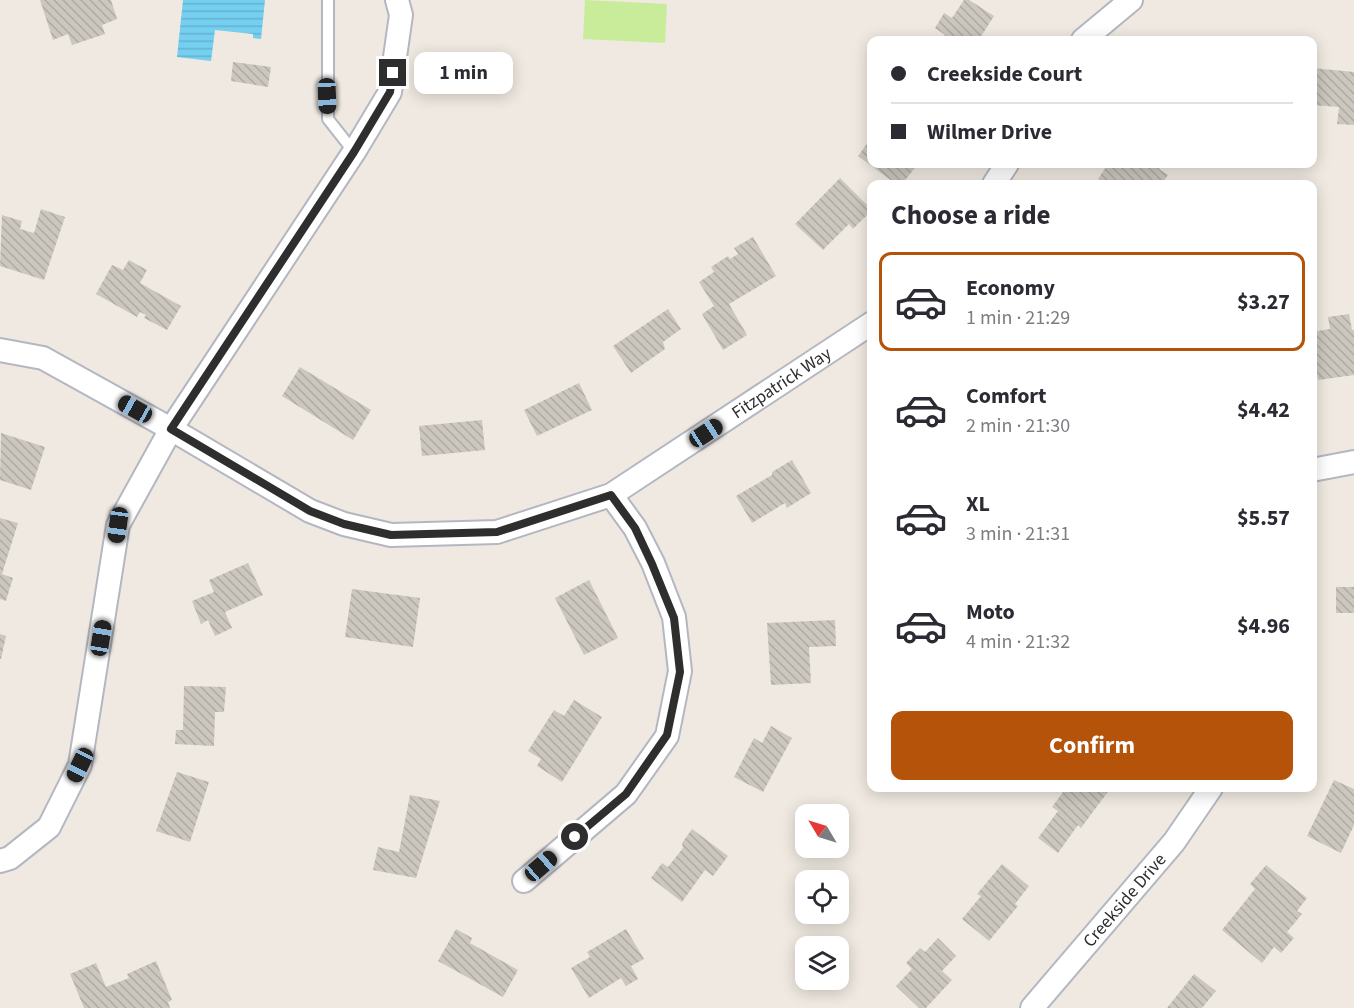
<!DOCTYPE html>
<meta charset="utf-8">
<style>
:root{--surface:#fff;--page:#f7f7f7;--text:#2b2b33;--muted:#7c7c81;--line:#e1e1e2;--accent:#b45309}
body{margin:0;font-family:"Source Sans 3",sans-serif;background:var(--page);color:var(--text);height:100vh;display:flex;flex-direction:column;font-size:22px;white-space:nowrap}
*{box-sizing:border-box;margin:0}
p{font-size:20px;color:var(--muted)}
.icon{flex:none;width:33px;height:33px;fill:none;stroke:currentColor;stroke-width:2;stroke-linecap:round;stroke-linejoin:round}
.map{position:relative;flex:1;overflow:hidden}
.sheet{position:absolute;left:867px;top:180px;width:450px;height:612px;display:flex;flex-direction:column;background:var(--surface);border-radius:12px;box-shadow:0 3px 15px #0003}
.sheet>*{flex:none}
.guide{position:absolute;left:867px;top:36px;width:450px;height:132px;border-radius:12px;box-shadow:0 3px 15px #0003;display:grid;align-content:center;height:132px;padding:0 24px;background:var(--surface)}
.needle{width:39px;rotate:308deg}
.controls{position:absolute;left:795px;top:804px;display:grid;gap:12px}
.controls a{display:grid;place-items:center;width:54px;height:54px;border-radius:12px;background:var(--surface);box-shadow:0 3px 15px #0003;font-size:30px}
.end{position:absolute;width:27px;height:27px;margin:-14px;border:8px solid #2e2e2e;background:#fff;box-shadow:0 0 0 3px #fff}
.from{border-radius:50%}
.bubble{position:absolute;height:42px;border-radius:12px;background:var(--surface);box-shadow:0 3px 15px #0003;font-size:20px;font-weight:700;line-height:42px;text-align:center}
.car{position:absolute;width:18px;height:36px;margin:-18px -9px;border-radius:8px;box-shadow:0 0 4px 2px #0007;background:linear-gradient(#222 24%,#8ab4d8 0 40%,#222 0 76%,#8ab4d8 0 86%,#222 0)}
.guide b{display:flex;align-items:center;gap:21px;height:57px;font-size:22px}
.guide b+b{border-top:2px solid var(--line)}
.guide i{width:15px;height:15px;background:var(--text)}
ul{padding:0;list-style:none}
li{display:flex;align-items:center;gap:18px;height:99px;margin:0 12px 9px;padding:0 12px;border:3px solid transparent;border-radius:12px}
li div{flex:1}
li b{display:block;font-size:22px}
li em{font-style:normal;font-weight:700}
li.active{border-color:var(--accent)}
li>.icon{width:54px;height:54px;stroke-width:1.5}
h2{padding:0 24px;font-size:27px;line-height:72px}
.cta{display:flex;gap:12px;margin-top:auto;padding:12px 24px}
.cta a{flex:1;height:69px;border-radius:12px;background:var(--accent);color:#fff;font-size:24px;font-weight:700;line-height:69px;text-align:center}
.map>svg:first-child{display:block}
.pitch{fill:#c9ec9a}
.water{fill:url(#water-rules)}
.building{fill:url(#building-back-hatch)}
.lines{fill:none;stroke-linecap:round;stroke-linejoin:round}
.lane-casing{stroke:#b4b7c1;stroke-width:14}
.street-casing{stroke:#b4b7c1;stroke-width:26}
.lane{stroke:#fff;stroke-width:10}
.street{stroke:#fff;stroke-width:22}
.route{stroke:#2e2e2e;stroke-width:8}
.labels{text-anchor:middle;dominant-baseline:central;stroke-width:5;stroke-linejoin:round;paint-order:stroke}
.street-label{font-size:18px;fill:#2e2e2e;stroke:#fff}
</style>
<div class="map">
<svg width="1354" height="1008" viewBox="0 0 1354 1008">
<defs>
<pattern id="water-rules" width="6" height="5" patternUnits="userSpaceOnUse" patternTransform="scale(1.5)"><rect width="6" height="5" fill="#75cff0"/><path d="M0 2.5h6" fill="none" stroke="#66b2ce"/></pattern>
<pattern id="building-back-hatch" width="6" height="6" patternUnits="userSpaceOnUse" patternTransform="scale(1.5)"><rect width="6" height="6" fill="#cbc7bf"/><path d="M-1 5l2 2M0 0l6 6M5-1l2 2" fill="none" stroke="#afaba4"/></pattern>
</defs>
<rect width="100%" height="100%" fill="#efe9e1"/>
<polygon class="pitch" points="585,0 667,4 665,43 583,39"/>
<polygon class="water" points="183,0 265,0 261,39 253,38 253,34 215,30 211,61 177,57"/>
<g class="building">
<polygon points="40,0 111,0 117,19 102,25 105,34 72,45 68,34 53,40"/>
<polygon points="964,0 969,0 994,16 980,38 976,36 973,40 941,40 945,35 935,28 944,13 952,18"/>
<polygon points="233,62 271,67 268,87 231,81"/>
<polygon points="1312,68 1354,72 1354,125 1337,124 1339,107 1312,105"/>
<polygon points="872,137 872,164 918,164 902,184 896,184 858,156"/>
<polygon points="1108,164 1162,164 1159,169 1168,175 1161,184 1107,184 1098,179"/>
<polygon points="840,178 872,210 853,229 849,224 823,250 795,224"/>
<polygon points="41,209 65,217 44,280 0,266 2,215 22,221 20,229 34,233"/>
<polygon points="753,237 776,276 729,304 747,335 723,350 702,314 714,306 699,282 714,272 711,267 728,256 730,259 738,254 734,248"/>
<polygon points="129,260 147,270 140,283 181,306 167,330 144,318 146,315 140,312 137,317 96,294 112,265 123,270"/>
<polygon points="668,309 681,329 663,342 665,349 631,373 613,346"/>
<polygon points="1349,314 1352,330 1354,330 1354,375 1318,380 1312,332 1330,329 1328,317"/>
<polygon points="300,367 371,410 353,440 282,396"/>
<polygon points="579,383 592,410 537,436 524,410"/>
<polygon points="482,420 485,450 422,456 419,426"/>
<polygon points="1,433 45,447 31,490 0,480"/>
<polygon points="792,460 811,493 787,508 785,503 752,523 736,496 772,475 772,472"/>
<polygon points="0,518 18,523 2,574 13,578 6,601 0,599"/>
<polygon points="248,563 263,595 225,612 232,628 215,636 208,620 201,624 192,601 214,592 209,580"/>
<polygon points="589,580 618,638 584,655 555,598"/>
<rect x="1336" y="587" width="18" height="26"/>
<polygon points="352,589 420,598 413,647 345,637"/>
<polygon points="835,620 836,646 809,647 811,683 771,685 767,623"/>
<polygon points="0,634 6,636 1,659 0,659"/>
<polygon points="184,686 226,687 224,712 215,712 214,746 175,744 176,730 183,730"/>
<polygon points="574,700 602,717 562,782 537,766 541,759 528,751 554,710 564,716"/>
<polygon points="771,726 792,738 763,792 734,777 754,738 762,743"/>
<polygon points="177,772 209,782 190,842 156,831"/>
<polygon points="1334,780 1354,789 1354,825 1341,853 1307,836"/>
<polygon points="1066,788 1108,788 1110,789 1081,828 1078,825 1058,853 1038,838 1058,811 1052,807"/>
<polygon points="410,795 440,801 416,878 373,870 378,847 399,852"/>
<polygon points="692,829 728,856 713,876 705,870 682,902 651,878 662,863 668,867 683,848 682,843"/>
<polygon points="1002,864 1029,886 1015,904 1018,906 989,941 962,919 981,896 977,894"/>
<polygon points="1266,865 1307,898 1297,911 1302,914 1287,932 1294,938 1281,953 1274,947 1262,963 1222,930 1255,889 1250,884"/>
<polygon points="456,929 472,938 470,943 518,970 503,997 438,961"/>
<polygon points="626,929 644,959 631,966 638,979 626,986 621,978 589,998 571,968 590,957 587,952"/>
<polygon points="938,938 956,956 942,971 952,980 926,1008 919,1008 896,986 912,969 906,963 920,948 925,952"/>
<polygon points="156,961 172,1000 168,1002 170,1008 84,1008 70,974 96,963 106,987 129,978 127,974"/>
<polygon points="1194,974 1216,991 1202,1008 1167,1008"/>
</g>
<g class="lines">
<g class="lane-casing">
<polyline id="lane" points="328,0 328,119 354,152"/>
</g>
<g class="street-casing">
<g id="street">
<polyline points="1083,40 1131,0"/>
<polyline points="994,184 1007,164"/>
<path id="s1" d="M0,350L43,358L171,429L310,511L344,524L391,535L497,532L611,495L872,323"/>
<polyline points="1312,470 1354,462"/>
<polyline points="0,861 10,858 49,827 80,765 118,525 171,429 354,152 390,92 401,15 397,0"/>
<polyline points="524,881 626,794 667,736 680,671 674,617 653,563 635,528 611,495"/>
<path id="s2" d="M1032,1008L1174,842L1211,788"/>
</g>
</g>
<use href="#lane" class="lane"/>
<use href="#street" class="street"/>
</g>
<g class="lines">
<polyline class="route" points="393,73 390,92 354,152 171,429 310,511 344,524 391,535 497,532 611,495 635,528 652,564 674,618 680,672 667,735 626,794 575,837"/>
</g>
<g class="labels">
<g class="street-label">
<text stroke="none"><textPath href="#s1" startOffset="866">Fitzpatrick Way</textPath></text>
<text stroke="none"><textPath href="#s2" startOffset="142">Creekside Drive</textPath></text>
</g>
</g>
</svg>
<div class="controls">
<a><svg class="needle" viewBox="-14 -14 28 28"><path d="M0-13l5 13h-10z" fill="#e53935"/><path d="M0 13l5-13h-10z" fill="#7c7c81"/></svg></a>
<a><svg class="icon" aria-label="locate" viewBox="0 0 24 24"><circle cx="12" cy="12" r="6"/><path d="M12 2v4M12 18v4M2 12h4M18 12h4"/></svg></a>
<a><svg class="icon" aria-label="layers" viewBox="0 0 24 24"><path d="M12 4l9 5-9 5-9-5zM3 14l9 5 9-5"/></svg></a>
</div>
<i class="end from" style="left:575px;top:837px"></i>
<i class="end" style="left:393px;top:73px"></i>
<div class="bubble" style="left:414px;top:52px;width:99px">1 min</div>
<i class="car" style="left:327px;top:96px;rotate:178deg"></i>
<i class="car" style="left:135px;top:409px;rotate:299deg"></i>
<i class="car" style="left:706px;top:433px;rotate:57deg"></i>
<i class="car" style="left:118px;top:525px;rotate:188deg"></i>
<i class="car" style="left:101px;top:638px;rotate:9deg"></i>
<i class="car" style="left:80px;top:765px;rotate:206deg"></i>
<i class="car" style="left:541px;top:866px;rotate:49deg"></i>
<div class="guide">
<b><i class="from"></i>Creekside Court</b>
<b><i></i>Wilmer Drive</b>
</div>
<section class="sheet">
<h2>Choose a ride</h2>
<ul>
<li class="active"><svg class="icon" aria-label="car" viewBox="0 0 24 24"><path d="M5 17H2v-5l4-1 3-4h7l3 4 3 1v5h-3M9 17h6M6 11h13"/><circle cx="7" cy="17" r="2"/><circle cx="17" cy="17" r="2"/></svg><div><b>Economy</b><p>1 min · 21:29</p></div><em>$3.27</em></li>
<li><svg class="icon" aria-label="car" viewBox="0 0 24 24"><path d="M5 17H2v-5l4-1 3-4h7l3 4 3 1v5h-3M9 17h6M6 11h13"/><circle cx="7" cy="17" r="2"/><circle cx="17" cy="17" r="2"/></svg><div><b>Comfort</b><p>2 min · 21:30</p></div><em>$4.42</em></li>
<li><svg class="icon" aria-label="car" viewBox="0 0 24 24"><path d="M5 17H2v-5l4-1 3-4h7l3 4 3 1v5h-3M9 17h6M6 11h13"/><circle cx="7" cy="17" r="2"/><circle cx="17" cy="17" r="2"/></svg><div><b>XL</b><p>3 min · 21:31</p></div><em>$5.57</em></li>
<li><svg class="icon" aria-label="car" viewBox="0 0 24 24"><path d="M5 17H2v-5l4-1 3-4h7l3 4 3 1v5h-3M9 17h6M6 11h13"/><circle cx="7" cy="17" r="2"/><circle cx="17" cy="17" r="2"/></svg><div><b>Moto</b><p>4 min · 21:32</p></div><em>$4.96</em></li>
</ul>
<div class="cta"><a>Confirm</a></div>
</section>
</div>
